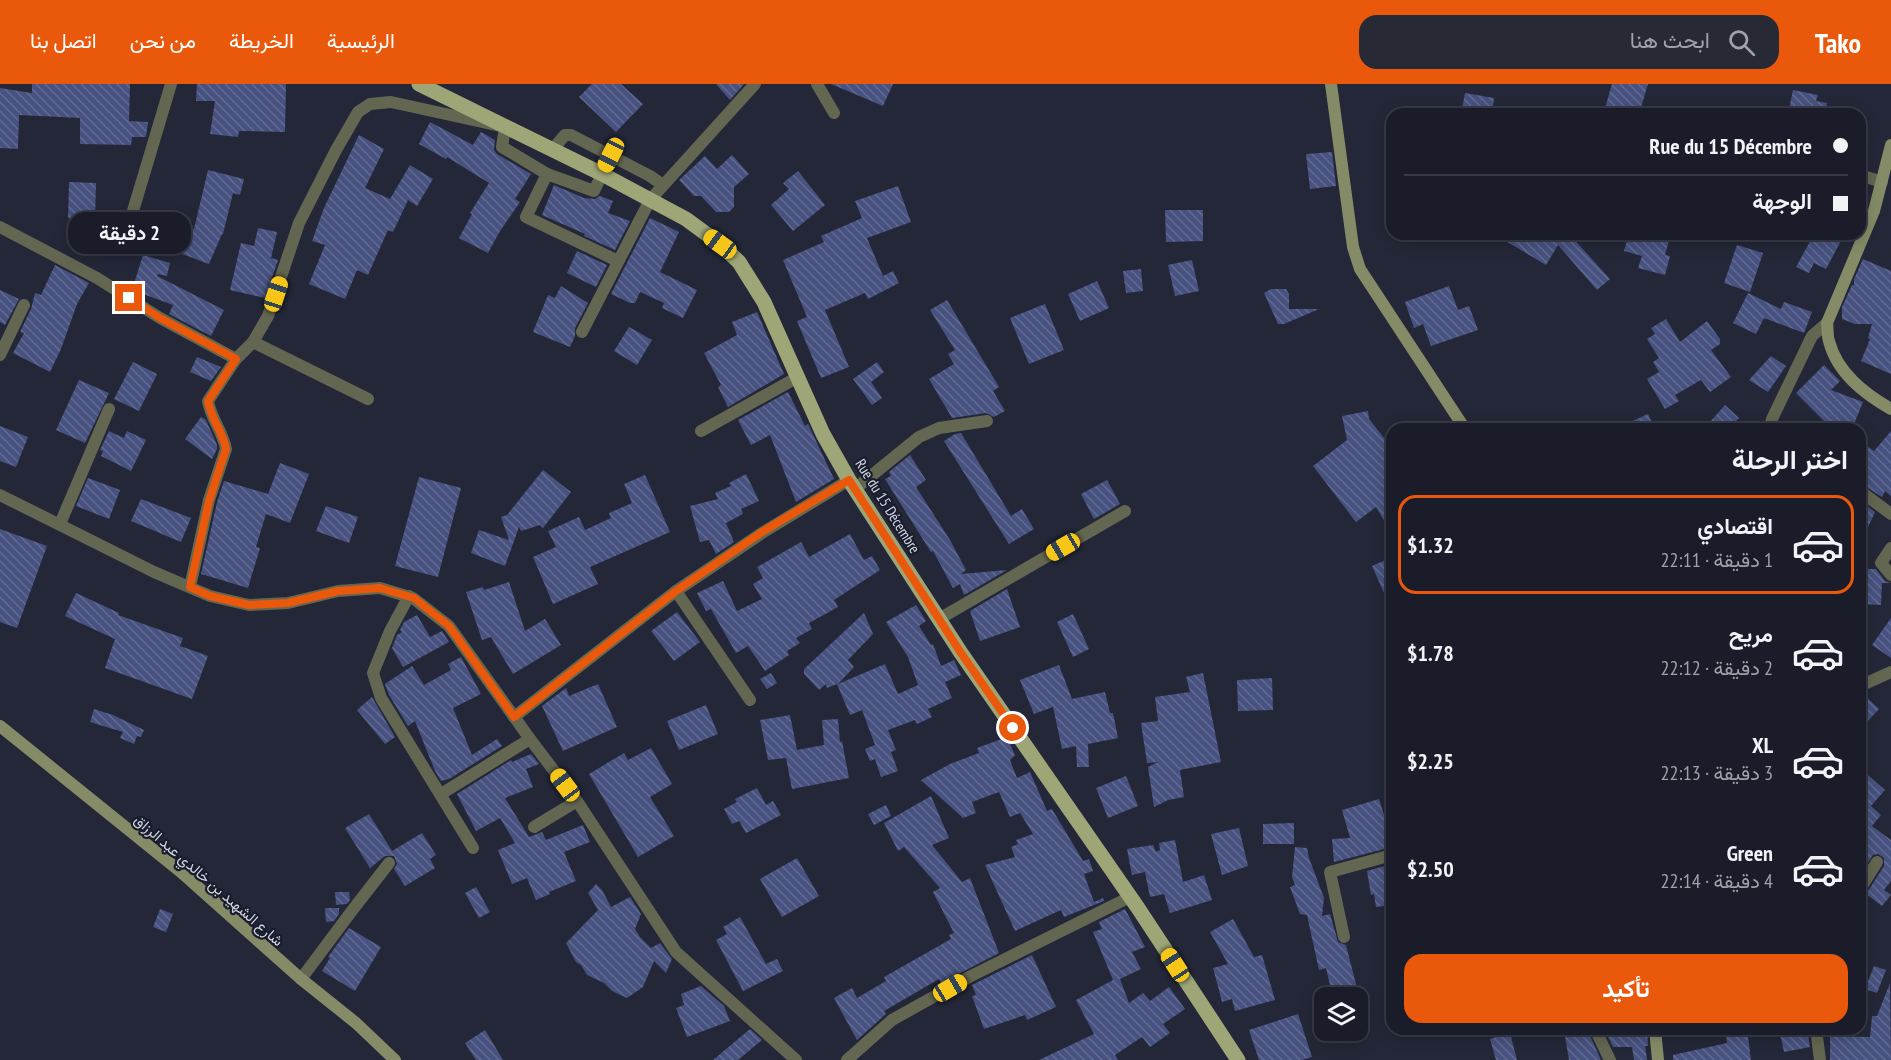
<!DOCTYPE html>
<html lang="ar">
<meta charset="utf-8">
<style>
:root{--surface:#1a1d29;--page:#272a35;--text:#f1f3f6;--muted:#9fa2a8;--line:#383b46;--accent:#ea580c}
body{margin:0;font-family:"PT Sans Narrow",Vazirmatn,sans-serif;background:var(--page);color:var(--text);direction:rtl;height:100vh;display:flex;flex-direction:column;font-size:22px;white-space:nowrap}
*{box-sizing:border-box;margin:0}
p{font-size:20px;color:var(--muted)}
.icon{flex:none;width:33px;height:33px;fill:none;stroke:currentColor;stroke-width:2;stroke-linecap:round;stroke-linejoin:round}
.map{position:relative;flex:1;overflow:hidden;direction:ltr}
.drawer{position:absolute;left:1386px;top:339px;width:480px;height:612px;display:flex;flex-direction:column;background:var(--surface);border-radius:18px;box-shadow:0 3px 15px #0003,0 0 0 2px var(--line);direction:rtl}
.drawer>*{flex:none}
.hud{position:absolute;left:1386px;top:24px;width:480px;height:132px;border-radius:18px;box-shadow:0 3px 15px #0003,0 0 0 2px var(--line);direction:rtl;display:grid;align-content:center;height:132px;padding:0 18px;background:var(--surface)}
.buttons{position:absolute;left:1314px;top:903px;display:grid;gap:12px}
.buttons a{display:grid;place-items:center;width:54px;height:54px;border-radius:12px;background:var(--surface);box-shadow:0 3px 15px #0003,0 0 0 2px var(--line);font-size:30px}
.end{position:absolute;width:27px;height:27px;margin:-14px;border:8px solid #ea580c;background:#fff;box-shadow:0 0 0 3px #fff}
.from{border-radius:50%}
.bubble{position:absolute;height:42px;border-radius:18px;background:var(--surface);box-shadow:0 3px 15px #0003,0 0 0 2px var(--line);font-size:20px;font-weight:700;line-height:42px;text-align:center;direction:rtl}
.car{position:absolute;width:18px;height:36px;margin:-18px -9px;border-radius:8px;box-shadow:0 0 4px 2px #0007;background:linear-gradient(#f5c518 24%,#345 0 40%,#f5c518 0 76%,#345 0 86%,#f5c518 0)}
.hud b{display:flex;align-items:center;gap:21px;height:57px;font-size:22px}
.hud b+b{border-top:2px solid var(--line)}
.hud i{width:15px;height:15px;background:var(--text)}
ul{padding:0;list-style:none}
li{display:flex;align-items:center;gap:18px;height:99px;margin:0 12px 9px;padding:0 6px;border:3px solid transparent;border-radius:18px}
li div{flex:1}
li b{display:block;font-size:22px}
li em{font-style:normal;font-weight:700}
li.active{border-color:var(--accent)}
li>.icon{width:54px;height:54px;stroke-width:1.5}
h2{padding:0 18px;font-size:27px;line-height:72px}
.primary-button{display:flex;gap:12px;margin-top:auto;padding:12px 18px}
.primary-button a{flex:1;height:69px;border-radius:18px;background:var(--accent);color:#fff;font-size:24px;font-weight:700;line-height:69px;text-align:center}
header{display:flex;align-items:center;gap:36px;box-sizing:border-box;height:84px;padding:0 30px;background:var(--accent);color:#fff}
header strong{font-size:28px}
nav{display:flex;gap:33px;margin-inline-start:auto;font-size:21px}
.search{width:420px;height:54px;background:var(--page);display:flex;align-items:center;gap:15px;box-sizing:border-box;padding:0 21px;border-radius:18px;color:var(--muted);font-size:22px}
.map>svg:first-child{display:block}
.building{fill:url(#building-back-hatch)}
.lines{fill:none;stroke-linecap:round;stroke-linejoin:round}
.street{stroke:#636751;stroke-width:12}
.secondary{stroke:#848b66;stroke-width:12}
.primary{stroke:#9ea677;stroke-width:15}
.route{stroke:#ea580c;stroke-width:8}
.labels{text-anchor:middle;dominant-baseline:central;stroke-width:4.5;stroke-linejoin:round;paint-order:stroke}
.street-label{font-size:15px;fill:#d4d7e2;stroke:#191d2d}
</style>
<header>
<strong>Tako</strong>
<div class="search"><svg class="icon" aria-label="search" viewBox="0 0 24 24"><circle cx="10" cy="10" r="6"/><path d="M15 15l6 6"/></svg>ابحث هنا</div>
<nav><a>الرئيسية</a><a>الخريطة</a><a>من نحن</a><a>اتصل بنا</a></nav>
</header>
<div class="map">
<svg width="1891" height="976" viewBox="0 0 1891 976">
<defs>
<pattern id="building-back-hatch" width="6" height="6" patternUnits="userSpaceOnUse" patternTransform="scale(1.5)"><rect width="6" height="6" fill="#475280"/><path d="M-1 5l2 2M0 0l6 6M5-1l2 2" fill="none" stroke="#616a92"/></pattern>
</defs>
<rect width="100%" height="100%" fill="#232737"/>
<g class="building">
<polygon points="32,0 130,0 129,37 148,38 146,53 132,53 131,61 80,60 80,34 19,31 18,65 0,64 0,4 32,9"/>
<polygon points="197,0 286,0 285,48 239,47 238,53 210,50 215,17 196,17"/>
<polygon points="592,0 621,0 643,20 616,48 579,13"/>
<polygon points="716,0 744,0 730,16"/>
<polygon points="831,0 893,0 883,22"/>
<polygon points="1612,0 1648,0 1639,30 1625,30 1605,24"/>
<polygon points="1793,6 1818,11 1816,17 1827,19 1825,30 1788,30"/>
<polygon points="1465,9 1494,14 1492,30 1461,30"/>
<polygon points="430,38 473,61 481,48 495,56 494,66 497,70 531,90 515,115 520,118 500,147 488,169 459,154 472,130 470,129 489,99 447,73 446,75 419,60"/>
<polygon points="359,51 384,65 365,104 390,115 410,81 433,95 417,122 408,116 393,148 388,146 368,191 357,186 345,215 309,200 325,161 312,157 324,124"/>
<polygon points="1332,68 1336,102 1310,105 1306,70"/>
<polygon points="732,71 749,90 734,103 734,123 729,128 716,128 701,112 694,112 679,96 705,72 717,85"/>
<polygon points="208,86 244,95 240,111 233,109 223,150 222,150 209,180 182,170 192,144 194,145"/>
<polygon points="798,87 825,121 793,147 771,121 789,105 783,99"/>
<polygon points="69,98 96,99 95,135 68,134"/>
<polygon points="554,101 584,114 595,115 600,112 613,117 608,129 630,137 615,166 584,152 585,150 542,131"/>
<polygon points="898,102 911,138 867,154 883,192 893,187 899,199 868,215 865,209 825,226 849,283 821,294 797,237 807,233 783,176 824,158 821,152 862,134 855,117"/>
<polygon points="1165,126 1203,126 1203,157 1166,158"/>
<polygon points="650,134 679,148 660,188 697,206 683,234 662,224 664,219 640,208 635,219 630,219 611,210"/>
<polygon points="258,144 277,148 271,174 278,176 265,214 230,206 241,159 254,162"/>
<polygon points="1494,150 1569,150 1610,195 1597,206 1558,161 1546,181"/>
<polygon points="1629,150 1671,150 1665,171 1670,172 1665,191 1638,184 1642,172 1624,167"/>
<polygon points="1814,150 1831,150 1842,155 1826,185 1814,179 1809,189 1796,183"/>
<polygon points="1737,161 1763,169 1750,208 1724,199"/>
<polygon points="577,167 607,181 596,203 567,189"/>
<polygon points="143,171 170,179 167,192 158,190 157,192 224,226 211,252 169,230 173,221 132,206"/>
<polygon points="1863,175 1891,187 1891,290 1861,277 1870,255 1868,254 1872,240 1855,240 1842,235 1842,223 1852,201 1854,201 1854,195"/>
<polygon points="1192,176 1199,207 1175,212 1168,181"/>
<polygon points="55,181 89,199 77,220 61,265 50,288 13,269 24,249 20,248 31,225 35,209 41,211"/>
<polygon points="1141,185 1143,207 1126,209 1123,187"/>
<polygon points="1097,197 1109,224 1080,237 1068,210"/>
<polygon points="561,202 588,219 575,244 575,252 570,263 533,248 548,211 555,214"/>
<polygon points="1449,202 1458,226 1469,222 1478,246 1431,262 1423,240 1414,244 1405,218"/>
<polygon points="1271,205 1286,205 1289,210 1289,225 1319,225 1284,240 1278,240 1264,209"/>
<polygon points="0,206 19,215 5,241 0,238"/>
<polygon points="1748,209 1781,225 1784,218 1812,228 1804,249 1764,234 1756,250 1733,239"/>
<polygon points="947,216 999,303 993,307 1005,327 994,333 986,329 952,334 929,295 954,280 948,270 955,266 930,226"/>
<polygon points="1045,220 1064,266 1029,280 1010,234"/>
<polygon points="757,228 784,290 728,323 718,303 721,301 704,269 737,251 732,238"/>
<polygon points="1666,235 1680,258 1707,237 1720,255 1720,260 1711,266 1731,293 1710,308 1701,296 1675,311 1679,317 1665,325 1647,295 1659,288 1653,278 1659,274 1647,255 1655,250 1651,244"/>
<polygon points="629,243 652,256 637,281 614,267"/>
<polygon points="1771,272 1786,282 1768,308 1749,296"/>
<polygon points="197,273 221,283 211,297 190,288"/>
<polygon points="133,278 157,290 139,327 114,315"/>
<polygon points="877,278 884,288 871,298 882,314 872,321 853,295"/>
<polygon points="1824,281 1840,297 1831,306 1863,318 1852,345 1832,345 1823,342 1825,338 1796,309"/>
<polygon points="79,296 109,309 85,359 56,346"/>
<polygon points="788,308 805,342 808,340 834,395 796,418 770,351 751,361 738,336"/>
<polygon points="1725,321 1739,334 1729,345 1717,345 1710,338"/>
<polygon points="1368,327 1369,335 1392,364 1392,450 1376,423 1356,438 1313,382 1347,356 1342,332"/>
<polygon points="1648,330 1655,345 1615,345"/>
<polygon points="201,333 206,336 217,361 217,365 212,375 185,355"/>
<polygon points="0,342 28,353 16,383 0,377"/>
<polygon points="109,347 124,354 127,347 146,356 131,387 101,372 103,367 100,366"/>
<polygon points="1891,347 1891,412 1885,407 1882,413 1860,399 1860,357 1874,367"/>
<polygon points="961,349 1011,432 1022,425 1034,445 1009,460 944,357 955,350"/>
<polygon points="910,371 926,396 916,403 950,456 966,486 961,490 1007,486 964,511 960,500 953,504 933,467 931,468 885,395 891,392 889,388"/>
<polygon points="280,379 309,390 290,439 266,430 256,463 260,464 248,504 201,490 217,418 224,397 268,410"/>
<polygon points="543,386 571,408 543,444 540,441 521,447 519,443 505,482 471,469 479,446 509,456 501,433 507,431"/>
<polygon points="746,390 759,417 741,425 743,430 726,439 734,458 716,470 709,456 700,458 690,422 718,415 715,409 731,402 729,399"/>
<polygon points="645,391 670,448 590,483 598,500 553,520 533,473 556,463 548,447 579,433 585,446 611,434 609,429 632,419 624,400"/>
<polygon points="419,393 461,404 438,493 395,482"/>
<polygon points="88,394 120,406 109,435 76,422"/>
<polygon points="1107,396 1120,420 1094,435 1081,410"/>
<polygon points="141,415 191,434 181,458 131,437"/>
<polygon points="1860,417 1875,428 1860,461"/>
<polygon points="326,422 358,433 349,459 316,447"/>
<polygon points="0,445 47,462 17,544 0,538"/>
<polygon points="850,450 864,476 872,472 880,486 834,516 838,523 809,539 812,545 796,554 800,559 787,567 789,571 765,587 748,562 736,569 711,525 706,527 697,509 723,497 737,527 762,515 753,500 763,494 757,483 801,458 809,473"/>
<polygon points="1392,473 1392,527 1372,482"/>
<polygon points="1863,485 1876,485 1885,497 1891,499 1882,499 1881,521 1862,520"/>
<polygon points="509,498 525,547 545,535 561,561 513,590 491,553 482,556 466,508 483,503 484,506"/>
<polygon points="1007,505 1020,543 980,557 970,527"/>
<polygon points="76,509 119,529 118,531 183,554 180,562 208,572 192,615 105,584 115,555 65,532"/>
<polygon points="916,521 926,537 919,542 931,561 933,560 941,582 954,576 961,591 945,598 952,614 928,625 932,633 917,640 915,636 888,646 896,666 891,668 898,687 881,693 875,675 870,677 865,665 875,661 862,626 850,631 837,600 827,604 826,600 819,606 804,590 804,585 864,529 873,550 848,576 854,583 838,600 885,580 898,610 918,601 908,573 886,538"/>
<polygon points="677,528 700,558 674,577 651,547"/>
<polygon points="1073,530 1089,565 1073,573 1057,538"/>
<polygon points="417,531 430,553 442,547 449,558 403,583 392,564 397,551 402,548 400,546 404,538"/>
<polygon points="1891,534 1891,574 1872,561"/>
<polygon points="461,573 481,610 453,624 472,671 497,655 502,662 449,695 441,697 435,687 415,637 408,642 389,611 385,600 412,582 424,601 451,586 448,580"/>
<polygon points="1059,581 1072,615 1105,608 1110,629 1113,629 1118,654 1088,660 1089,683 1077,683 1076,662 1062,665 1053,623 1034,630 1020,596"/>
<polygon points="771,589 777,599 767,605 760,595"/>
<polygon points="1203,589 1221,678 1180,686 1184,713 1168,716 1154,723 1148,683 1158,678 1147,679 1141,639 1158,637 1155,613 1190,608 1186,593"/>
<polygon points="1272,594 1273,626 1238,627 1237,596"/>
<polygon points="598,600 617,643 563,667 542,622 566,604 569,612"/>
<polygon points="372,613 395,653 385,660 357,626"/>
<polygon points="1866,613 1879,625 1867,638 1860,632 1860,620"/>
<polygon points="706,621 718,650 679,666 667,637"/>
<polygon points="94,625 113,631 144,646 141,653 137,652 134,660 120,654 123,648 90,638"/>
<polygon points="790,631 797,666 824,661 822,636 838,635 840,658 842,657 849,694 792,705 786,674 768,676 760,636"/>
<polygon points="1007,653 1015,671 1010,676 1017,694 1030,688 1047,727 1052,725 1083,777 1089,775 1093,787 1084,790 1094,818 1103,814 1104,817 1064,833 1061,826 1015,847 985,781 1015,773 1011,763 1018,760 1016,756 1033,750 1020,729 1010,733 999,708 972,718 976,729 963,734 921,696 950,680 979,669 977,664"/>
<polygon points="651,664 672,700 650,713 674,752 638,773 589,690 624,669 628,676"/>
<polygon points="531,670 539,680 526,685 533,703 505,714 529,753 542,748 546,756 583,741 590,758 564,768 576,797 549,808 550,810 536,816 527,794 512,800 498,766 515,759 500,734 476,747 457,710 511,676 512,678"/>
<polygon points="1860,684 1885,706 1871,722 1881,731 1872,742 1891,756 1891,797 1884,806 1891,811 1882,822 1866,810 1884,782 1884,774 1878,770 1873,771 1860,790"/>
<polygon points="1126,692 1138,722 1108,734 1096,704"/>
<polygon points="757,704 766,721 773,717 781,731 746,749 739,737 732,740 724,725 737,718 735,715"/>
<polygon points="931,712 949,754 932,761 962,798 970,794 999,869 941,899 939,895 884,927 886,930 857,956 834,914 852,904 857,914 886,897 884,893 951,855 949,851 954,849 933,808 940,804 904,763 898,767 884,739"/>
<polygon points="1379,715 1392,756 1392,763 1334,778 1332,755 1350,754 1342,726"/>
<polygon points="886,721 891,732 874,741 868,730"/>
<polygon points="369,730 392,767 422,749 436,771 430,775 435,784 405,802 394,785 397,780 394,772 385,772 370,784 345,744"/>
<polygon points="1294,739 1294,760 1263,760 1263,740"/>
<polygon points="1239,744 1248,782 1222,791 1211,750"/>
<polygon points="1175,756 1183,798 1204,791 1212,816 1170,829 1164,810 1150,813 1145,788 1132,791 1127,765 1153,761 1156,768 1160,766 1159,759"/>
<polygon points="1295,763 1307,764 1309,774 1324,814 1322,832 1330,830 1338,858 1346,861 1359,912 1333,914 1326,884 1319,886 1307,831 1300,830 1290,803 1295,801 1292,793"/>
<polygon points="797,774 819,812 782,833 760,795"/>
<polygon points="1392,780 1392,821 1376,823 1374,810 1371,811 1367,787"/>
<polygon points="596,800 602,806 611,823 630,813 641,830 635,845 640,853 651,864 660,859 672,875 666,889 654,877 643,903 627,914 612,907 604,899 587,891 581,881 576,878 566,859 598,826 588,809"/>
<polygon points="476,803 490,828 479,834 465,809"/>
<polygon points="335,808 349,808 350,816 347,820 336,821"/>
<polygon points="325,824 339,824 339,830 334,837 326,838"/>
<polygon points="160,825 173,830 166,848 153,843"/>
<polygon points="1125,825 1145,863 1132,868 1141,885 1120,895 1129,919 1143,909 1150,917 1169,903 1185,925 1163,940 1170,949 1150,963 1142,953 1115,971 1118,976 1039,976 1094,950 1076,916 1113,896 1093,848 1102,845 1099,838"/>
<polygon points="740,833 766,880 777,875 783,887 743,907 716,856 727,850 723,843"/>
<polygon points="1233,835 1254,873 1262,871 1275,916 1235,927 1232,915 1222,918 1213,884 1228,880 1210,848"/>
<polygon points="349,844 381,863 355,907 322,887 330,874 328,873"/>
<polygon points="1032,871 1056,923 1027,936 1025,931 984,945 972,912 976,911 972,901"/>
<polygon points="1874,882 1886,886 1877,909 1865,905"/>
<polygon points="1890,899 1891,976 1830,976 1830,952 1870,953 1872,932 1877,932"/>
<polygon points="701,902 724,922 730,937 687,953 676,924 684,921 681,910"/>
<polygon points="1298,930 1312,973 1302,976 1259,976 1249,946"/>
<polygon points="750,945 762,956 738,976 713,976"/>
<polygon points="1494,945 1509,945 1517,976 1496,976 1490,955 1496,953"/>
<polygon points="1577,945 1587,945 1601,976 1569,976 1564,947"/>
<polygon points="1604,945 1647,945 1648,962 1645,962 1647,976 1634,976 1632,963 1613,963"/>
<polygon points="1725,945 1747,945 1751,976 1673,976 1673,971 1727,959"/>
<polygon points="1779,945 1807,945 1810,963 1784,968"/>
<polygon points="485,946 503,976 476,976 465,959"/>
</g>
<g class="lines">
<g class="street">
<polyline points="817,0 834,29"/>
<polyline points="552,66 565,51 571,51 650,92 663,101"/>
<polyline points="547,90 526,133 618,177"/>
<polyline points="1860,91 1882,98"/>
<polyline points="130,137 171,0"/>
<polyline points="0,143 97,194 160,234 236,275"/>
<polyline points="582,248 650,116 755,0"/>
<polyline points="253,258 368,315"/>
<polyline points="0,271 24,221"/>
<polyline points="1770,345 1772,335 1812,252 1827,239"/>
<polyline points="701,347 798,293"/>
<polyline points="855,405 919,353 939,344 987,337"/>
<polyline points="1860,407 1891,430"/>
<polyline points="0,411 154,488 210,512 249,521 288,519 338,507 380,504 413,514 449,542 530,655 577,717 676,868 796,976"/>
<polyline points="60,440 109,325"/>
<polyline points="1891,464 1881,479 1891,491"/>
<path d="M190,503L209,416L226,365C223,348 211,335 208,317L236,275L253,258L268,232L299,139L336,66L358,28L370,20L391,18L505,43L502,63L547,90L594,107L611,71"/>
<polyline points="676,507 750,616"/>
<polyline points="409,512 390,547 373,589 381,614 473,764"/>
<polyline points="939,535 1125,427"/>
<polyline points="1860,602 1891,588"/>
<polyline points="514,633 676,507 762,449 849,396"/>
<polyline points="441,710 530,655"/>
<polyline points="534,743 577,717"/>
<polyline points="1860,805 1877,778"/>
<polyline points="1344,853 1330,788 1392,771"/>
<polyline points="301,895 351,828 389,779"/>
<polyline points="1595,945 1610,976"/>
<polyline points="1816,945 1820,976"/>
<polyline points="847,976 892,936 969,893 1130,813"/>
</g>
<g class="secondary">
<polyline points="1331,0 1353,163 1360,185 1465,345"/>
<path d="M1891,61L1874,127L1827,239C1828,244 1827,252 1829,257C1837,289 1865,310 1891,325"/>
<polyline points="0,642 181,788 301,895 356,939 395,976"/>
<polyline points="1655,945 1658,976"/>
</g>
<polyline class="primary" points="419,0 602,90 686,135 720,160 739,178 764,218 823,350 849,396 961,569 1138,824 1238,976"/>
</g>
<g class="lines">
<path class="route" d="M129,214L160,234L236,275L208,317C211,335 223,348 226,365L209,417L190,503L210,512L249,521L288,519L338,507L380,504L414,514L449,542L514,633L676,507L762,448L849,396L961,569L1013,644"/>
</g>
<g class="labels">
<g class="street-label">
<text transform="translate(888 422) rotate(58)">Rue du 15 Décembre</text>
<text transform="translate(209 796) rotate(41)">شارع الشهيد بن خالدي عبد الرزاق</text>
</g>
</g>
</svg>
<div class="buttons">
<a><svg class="icon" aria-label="layers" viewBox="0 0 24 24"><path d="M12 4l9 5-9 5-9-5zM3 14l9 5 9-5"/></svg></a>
</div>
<i class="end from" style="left:1013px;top:644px"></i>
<i class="end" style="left:129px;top:214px"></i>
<div class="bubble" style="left:68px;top:128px;width:123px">2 دقيقة</div>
<i class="car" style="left:611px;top:71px;rotate:207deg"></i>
<i class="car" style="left:720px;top:160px;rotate:306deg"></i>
<i class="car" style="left:276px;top:210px;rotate:18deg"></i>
<i class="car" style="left:1063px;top:463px;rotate:240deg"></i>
<i class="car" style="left:565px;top:701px;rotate:323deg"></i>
<i class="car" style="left:1175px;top:881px;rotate:327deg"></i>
<i class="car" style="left:950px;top:904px;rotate:60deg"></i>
<div class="hud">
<b><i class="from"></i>Rue du 15 Décembre</b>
<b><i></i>الوجهة</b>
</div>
<section class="drawer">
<h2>اختر الرحلة</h2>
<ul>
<li class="active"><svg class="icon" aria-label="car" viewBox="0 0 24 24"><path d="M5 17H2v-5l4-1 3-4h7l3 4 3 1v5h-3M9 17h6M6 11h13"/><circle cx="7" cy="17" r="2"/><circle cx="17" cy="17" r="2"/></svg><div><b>اقتصادي</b><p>1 دقيقة · 22:11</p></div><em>$1.32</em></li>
<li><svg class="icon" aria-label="car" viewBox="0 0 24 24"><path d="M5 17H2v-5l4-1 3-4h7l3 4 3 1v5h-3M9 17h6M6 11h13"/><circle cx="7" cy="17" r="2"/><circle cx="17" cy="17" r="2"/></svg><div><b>مريح</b><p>2 دقيقة · 22:12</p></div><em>$1.78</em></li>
<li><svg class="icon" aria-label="car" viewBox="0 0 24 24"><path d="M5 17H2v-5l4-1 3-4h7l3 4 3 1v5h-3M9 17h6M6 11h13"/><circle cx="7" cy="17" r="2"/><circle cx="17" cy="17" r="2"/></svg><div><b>XL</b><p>3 دقيقة · 22:13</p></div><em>$2.25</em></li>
<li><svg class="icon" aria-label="car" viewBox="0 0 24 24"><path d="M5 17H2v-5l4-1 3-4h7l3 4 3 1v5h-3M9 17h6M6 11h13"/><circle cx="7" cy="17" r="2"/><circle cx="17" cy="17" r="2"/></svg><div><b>Green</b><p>4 دقيقة · 22:14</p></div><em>$2.50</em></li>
</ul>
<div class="primary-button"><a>تأكيد</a></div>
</section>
</div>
